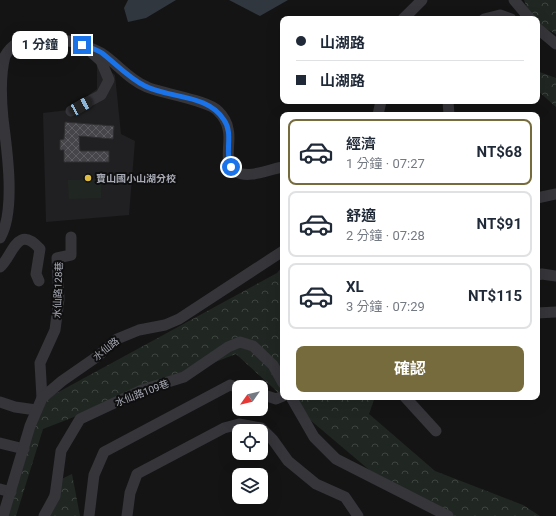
<!DOCTYPE html>
<html lang="zh-TW">
<meta charset="utf-8">
<style>
:root{--surface:#fff;--page:#f6f6f7;--text:#1f2937;--muted:#747a83;--line:#e0e1e3;--accent:#756b3c}
body{margin:0;font-family:Roboto,"Noto Sans TC",sans-serif;background:var(--page);color:var(--text);height:100vh;display:flex;flex-direction:column;font-size:15px;white-space:nowrap}
*{box-sizing:border-box;margin:0}
p{font-size:13px;color:var(--muted)}
.icon{flex:none;width:22px;height:22px;fill:none;stroke:currentColor;stroke-width:2;stroke-linecap:round;stroke-linejoin:round}
.map{position:relative;flex:1;overflow:hidden}
.panel{position:absolute;left:280px;top:112px;width:260px;height:288px;display:flex;flex-direction:column;background:var(--surface);border-radius:8px;box-shadow:0 4px 16px #0002}
.panel>*{flex:none}
.top-card{position:absolute;left:280px;top:16px;width:260px;height:88px;border-radius:8px;box-shadow:0 4px 16px #0002;display:grid;align-content:center;height:88px;padding:0 16px;background:var(--surface)}
.needle{width:26px;rotate:236deg}
.tools{position:absolute;left:232px;top:380px;display:grid;gap:8px}
.tools a{display:grid;place-items:center;width:36px;height:36px;border-radius:8px;background:var(--surface);box-shadow:0 4px 16px #0002;font-size:20px}
.end{position:absolute;width:18px;height:18px;margin:-9px;border:5px solid #1a73e8;background:#fff;box-shadow:0 0 0 2px #fff}
.from{border-radius:50%}
.bubble{position:absolute;height:28px;border-radius:8px;background:var(--surface);box-shadow:0 4px 16px #0002;font-size:13px;font-weight:700;line-height:28px;text-align:center}
.car{position:absolute;width:12px;height:24px;margin:-12px -6px;border-radius:5px;box-shadow:0 0 3px 1px #0007;background:linear-gradient(#222 24%,#8ab4d8 0 40%,#222 0 76%,#8ab4d8 0 86%,#222 0)}
.top-card b{display:flex;align-items:center;gap:14px;height:38px;font-size:15px}
.top-card b+b{border-top:1px solid var(--line)}
.top-card i{width:10px;height:10px;background:var(--text)}
ul{padding:7px 0 0;list-style:none}
li{display:flex;align-items:center;gap:12px;height:66px;margin:0 8px 6px;padding:0 8px;border:2px solid var(--line);border-radius:8px}
li div{flex:1}
li b{display:block;font-size:15px}
li em{font-style:normal;font-weight:700}
li.current{border-color:var(--accent)}
li>.icon{width:36px;height:36px;stroke-width:1.5}
.cta{display:flex;gap:8px;margin-top:auto;padding:8px 16px}
.cta a{flex:1;height:46px;border-radius:8px;background:var(--accent);color:#fff;font-size:16px;font-weight:700;line-height:46px;text-align:center}
.map>svg:first-child{display:block}
.built{fill:#202022}
.forest{fill:url(#forest-crowns)}
.garden{fill:#202722}
.water{fill:#30373e}
.building{fill:url(#building-cross-hatch);stroke:#2e2e31}
.lines{fill:none;stroke-linecap:round;stroke-linejoin:round}
.minor{stroke:#35353a;stroke-width:11}
.route{stroke:#1a73e8;stroke-width:5}
.poi-dot{fill:#debb43;stroke:#0f0f10;stroke-width:1.5}
.labels{text-anchor:middle;dominant-baseline:central;stroke-width:4;stroke-linejoin:round;paint-order:stroke}
.poi-label{font-size:10px;font-weight:bold;fill:#a7a9b4;stroke:#0f0f10;text-anchor:start}
.street-label{font-size:10px;fill:#a7a9b4;stroke:#0f0f10}
</style>
<div class="map">
<svg width="556" height="516" viewBox="0 0 556 516">
<defs>
<pattern id="forest-crowns" width="20" height="18" patternUnits="userSpaceOnUse"><rect width="20" height="18" fill="#202722"/><path d="M2 6a3 3 0 1 1 6 0M12 15a3 3 0 1 1 6 0" fill="none" stroke="#3e4440"/></pattern>
<pattern id="building-cross-hatch" width="8" height="8" patternUnits="userSpaceOnUse"><rect width="8" height="8" fill="#46464a"/><path d="M0 0l8 8M0 8l8-8" fill="none" stroke="#5e5e62"/></pattern>
</defs>
<rect width="100%" height="100%" fill="#141415"/>
<polygon class="built" points="97,66 108,70 115,75 121,134 135,141 129,215 46,222 43,113 68,110 97,89"/>
<g class="forest">
<polygon points="524,0 556,0 556,34 537,24 537,19 531,19"/>
<polygon points="537,71 556,78 556,107 537,90"/>
<polygon points="283,266 283,397 236,354 43,429 16,516 0,516 42,401 277,273"/>
<polygon points="283,397 375,397 369,414 435,471 523,505 540,516 439,516 380,479"/>
<polygon points="72,474 80,516 42,516 53,483"/>
</g>
<polygon class="garden" points="101,179 101,198 69,199 68,180"/>
<g class="water">
<polygon points="128,0 176,0 146,18 128,22 124,8"/>
<polygon points="229,0 288,0 260,16"/>
</g>
<polygon class="building" points="65,122 114,126 113,139 79,136 80,151 109,151 109,162 64,162 64,150 60,150 60,140 64,139"/>
<g class="lines">
<g class="minor">
<polyline points="514,0 530,19"/>
<polyline points="403,19 422,0"/>
<polyline points="484,19 500,15 511,19"/>
<polyline points="537,28 556,44"/>
<polyline points="448,101 449,115"/>
<polyline points="71,111 101,95 109,80 101,61 92,53"/>
<polyline points="378,115 381,101"/>
<polyline points="537,198 556,194"/>
<path d="M0,238C16,212 7,149 3,119C1,99 0,75 5,56C19,31 49,36 73,42C82,45 93,48 101,53C117,63 129,80 147,87C163,94 208,100 218,111C223,116 227,122 228,129C232,141 222,164 236,172C249,179 270,169 283,167"/>
<path d="M0,267C13,256 17,223 40,249L36,274L39,281"/>
<polyline points="537,275 542,274 556,276"/>
<polyline points="537,313 556,312"/>
<polyline points="261,394 276,399 283,396"/>
<polyline points="291,397 314,437 336,459 448,516"/>
<polyline points="405,397 436,431"/>
<polyline points="42,398 40,363 55,330 59,299 57,258 71,255 71,237"/>
<polyline points="0,402 15,407 36,410"/>
<polyline points="0,443 24,449"/>
<polyline points="0,489 11,492"/>
<polyline points="3,516 30,426 42,398 62,381 98,356 117,339 139,330 165,325 179,319 283,251"/>
<polyline points="44,516 55,496 61,451 80,419 142,390 184,377 228,347 240,342 253,346 273,365 283,383"/>
<polyline points="89,516 94,475 104,452 230,385 239,388"/>
<polyline points="127,516 130,493 137,474 224,428 239,424 261,428 273,440 288,461 316,484 345,497 358,516"/>
</g>
</g>
<g class="lines">
<path class="route" d="M82,45C88,47 96,49 102,53C116,64 129,78 145,86C171,99 208,94 224,120C234,134 224,152 231,167"/>
</g>
<circle class="poi-dot" cx="88" cy="178" r="4"/>
<g class="labels">
<g class="poi-label">
<text x="96" y="178">寶山國小山湖分校</text>
</g>
<g class="street-label">
<text transform="translate(58 290) rotate(-88)">水仙路128巷</text>
<text transform="translate(106 349) rotate(-39)">水仙路</text>
<text transform="translate(142 393) rotate(-21)">水仙路109巷</text>
</g>
</g>
</svg>
<div class="tools">
<a><svg class="needle" viewBox="-14 -14 28 28"><path d="M0-13l5 13h-10z" fill="#e53935"/><path d="M0 13l5-13h-10z" fill="#747a83"/></svg></a>
<a><svg class="icon" aria-label="locate" viewBox="0 0 24 24"><circle cx="12" cy="12" r="6"/><path d="M12 2v4M12 18v4M2 12h4M18 12h4"/></svg></a>
<a><svg class="icon" aria-label="layers" viewBox="0 0 24 24"><path d="M12 4l9 5-9 5-9-5zM3 14l9 5 9-5"/></svg></a>
</div>
<i class="end from" style="left:231px;top:167px"></i>
<i class="end" style="left:82px;top:45px"></i>
<div class="bubble" style="left:12px;top:31px;width:56px">1 分鐘</div>
<i class="car" style="left:81px;top:106px;rotate:61deg"></i>
<div class="top-card">
<b><i class="from"></i>山湖路</b>
<b><i></i>山湖路</b>
</div>
<section class="panel">
<ul>
<li class="current"><svg class="icon" aria-label="car" viewBox="0 0 24 24"><path d="M5 17H2v-5l4-1 3-4h7l3 4 3 1v5h-3M9 17h6M6 11h13"/><circle cx="7" cy="17" r="2"/><circle cx="17" cy="17" r="2"/></svg><div><b>經濟</b><p>1 分鐘 · 07:27</p></div><em>NT$68</em></li>
<li><svg class="icon" aria-label="car" viewBox="0 0 24 24"><path d="M5 17H2v-5l4-1 3-4h7l3 4 3 1v5h-3M9 17h6M6 11h13"/><circle cx="7" cy="17" r="2"/><circle cx="17" cy="17" r="2"/></svg><div><b>舒適</b><p>2 分鐘 · 07:28</p></div><em>NT$91</em></li>
<li><svg class="icon" aria-label="car" viewBox="0 0 24 24"><path d="M5 17H2v-5l4-1 3-4h7l3 4 3 1v5h-3M9 17h6M6 11h13"/><circle cx="7" cy="17" r="2"/><circle cx="17" cy="17" r="2"/></svg><div><b>XL</b><p>3 分鐘 · 07:29</p></div><em>NT$115</em></li>
</ul>
<div class="cta"><a>確認</a></div>
</section>
</div>
